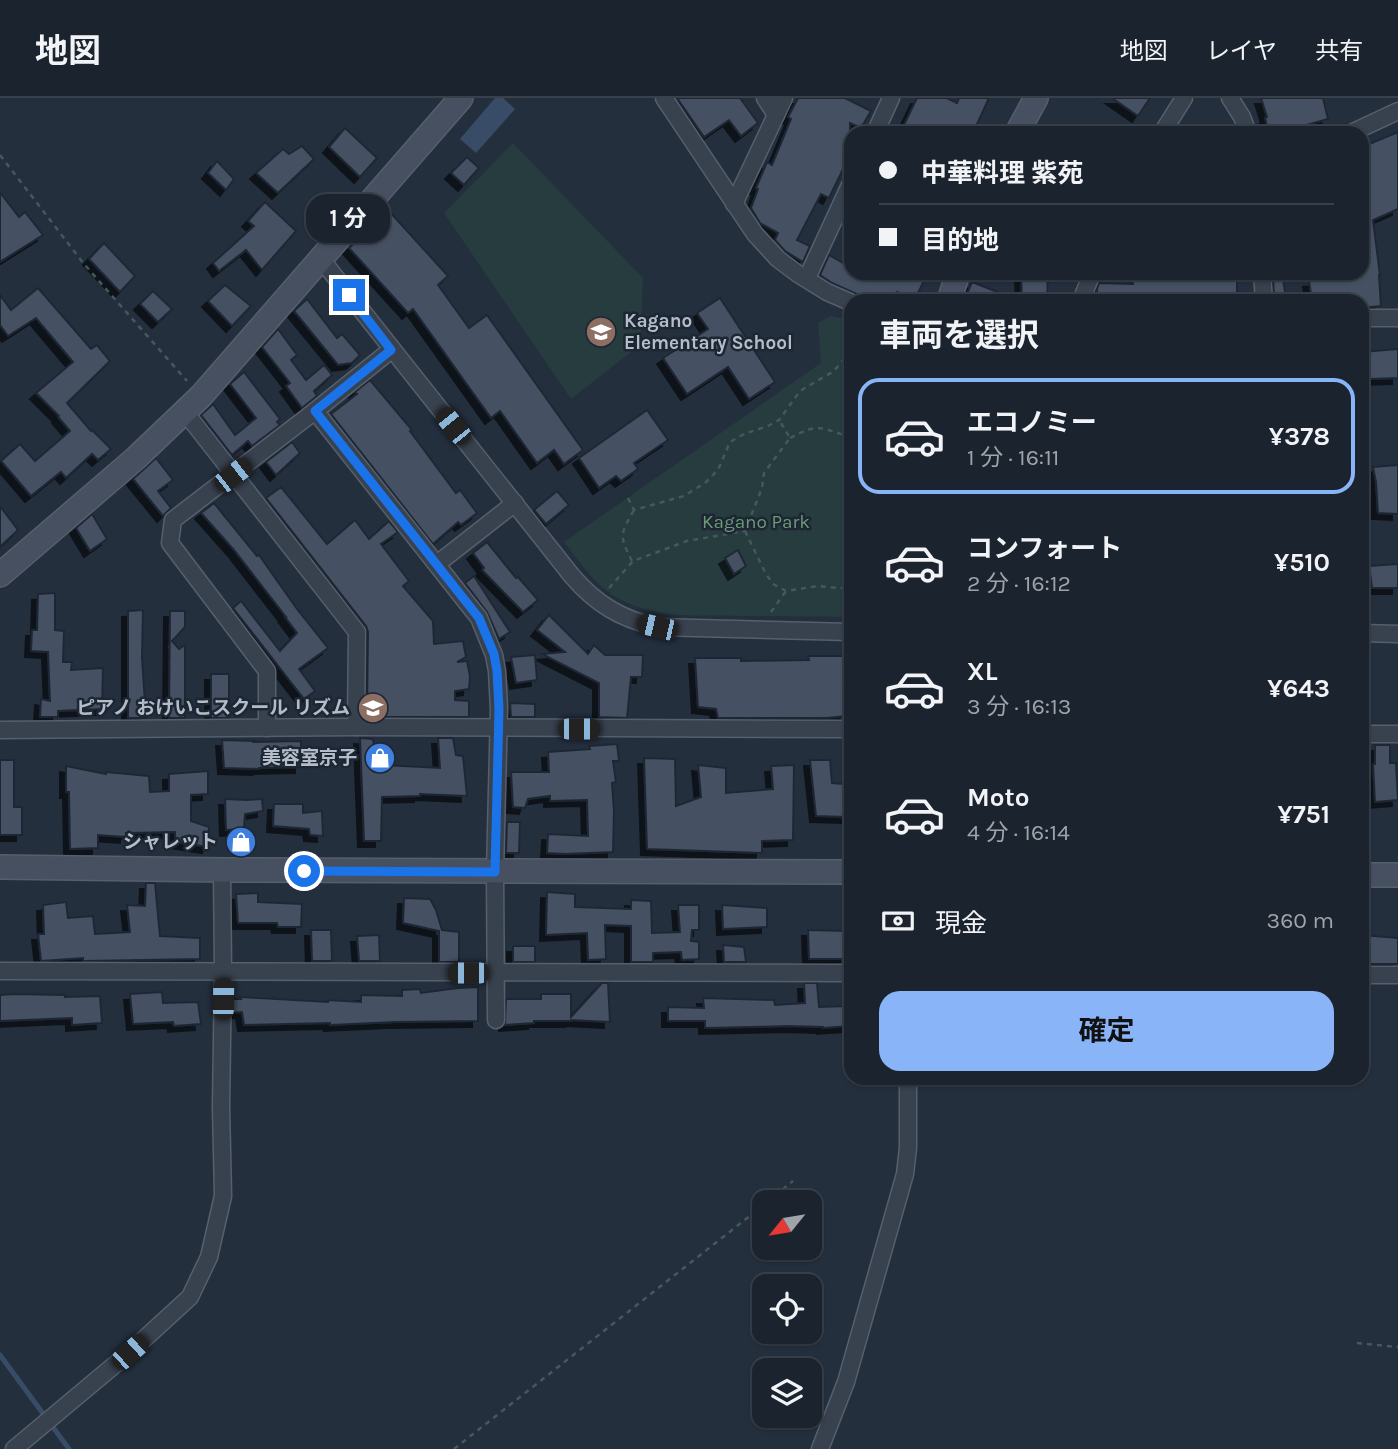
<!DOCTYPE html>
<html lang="ja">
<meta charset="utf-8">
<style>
:root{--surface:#1b232e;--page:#282f3a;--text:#f1f3f6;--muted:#a0a4aa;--line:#39404a;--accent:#8ab4f8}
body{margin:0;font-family:Karla,"Noto Sans JP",sans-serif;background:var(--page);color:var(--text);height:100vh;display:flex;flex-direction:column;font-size:26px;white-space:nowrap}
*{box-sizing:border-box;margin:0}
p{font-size:23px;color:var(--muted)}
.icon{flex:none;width:38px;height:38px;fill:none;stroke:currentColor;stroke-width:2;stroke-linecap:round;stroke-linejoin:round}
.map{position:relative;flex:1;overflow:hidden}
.drawer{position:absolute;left:844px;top:196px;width:525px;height:791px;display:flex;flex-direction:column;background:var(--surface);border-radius:21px;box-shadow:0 2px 5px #0004,0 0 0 2px var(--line)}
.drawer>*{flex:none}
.hud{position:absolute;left:844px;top:28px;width:525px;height:154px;border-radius:21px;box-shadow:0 2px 5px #0004,0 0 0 2px var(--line);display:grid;align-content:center;height:154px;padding:0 35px;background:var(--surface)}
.needle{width:46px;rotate:240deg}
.controls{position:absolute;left:752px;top:1092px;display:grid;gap:14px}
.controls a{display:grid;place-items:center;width:70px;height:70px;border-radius:14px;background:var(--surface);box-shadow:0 2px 5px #0004,0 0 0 2px var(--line);font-size:35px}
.end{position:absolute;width:32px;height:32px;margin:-16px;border:9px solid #1a73e8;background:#fff;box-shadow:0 0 0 4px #fff}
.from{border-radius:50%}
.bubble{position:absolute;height:49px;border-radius:21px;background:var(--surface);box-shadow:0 2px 5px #0004,0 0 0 2px var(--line);font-size:23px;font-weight:700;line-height:49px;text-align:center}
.car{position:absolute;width:21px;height:42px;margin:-21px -10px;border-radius:9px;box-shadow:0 0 5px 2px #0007;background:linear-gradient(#222 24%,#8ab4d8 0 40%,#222 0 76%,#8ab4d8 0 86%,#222 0)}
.hud b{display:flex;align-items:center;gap:24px;height:66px;font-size:26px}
.hud b+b{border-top:2px solid var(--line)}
.hud i{width:18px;height:18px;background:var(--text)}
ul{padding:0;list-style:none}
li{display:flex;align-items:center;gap:21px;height:116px;margin:0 14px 10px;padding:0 21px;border:4px solid transparent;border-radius:21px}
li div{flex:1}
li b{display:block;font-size:26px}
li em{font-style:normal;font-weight:700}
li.on{border-color:var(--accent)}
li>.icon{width:63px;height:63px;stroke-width:1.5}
h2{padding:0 35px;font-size:32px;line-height:84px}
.pay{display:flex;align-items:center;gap:18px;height:77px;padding:0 35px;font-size:26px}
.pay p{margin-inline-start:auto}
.primary-button{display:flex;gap:14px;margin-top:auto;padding:14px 35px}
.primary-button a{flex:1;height:80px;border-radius:21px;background:var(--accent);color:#111;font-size:28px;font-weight:700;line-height:80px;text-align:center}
header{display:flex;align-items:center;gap:42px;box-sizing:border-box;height:98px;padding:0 35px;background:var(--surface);border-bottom:2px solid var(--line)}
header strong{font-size:33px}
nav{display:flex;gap:38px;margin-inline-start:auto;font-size:24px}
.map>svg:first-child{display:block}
.green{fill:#263c3f}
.water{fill:#394c67}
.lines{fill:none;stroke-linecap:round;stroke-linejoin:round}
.stream{stroke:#394c67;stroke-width:5}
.building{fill:#455162;stroke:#1f2835;stroke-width:2;filter:url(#shadow)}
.street-casing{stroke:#565f6c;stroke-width:19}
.secondary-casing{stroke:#565f6c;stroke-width:26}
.path{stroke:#44595c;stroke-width:2.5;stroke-dasharray:5 5;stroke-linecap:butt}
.street{stroke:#38414e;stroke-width:16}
.secondary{stroke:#465061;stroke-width:23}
.route{stroke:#1a73e8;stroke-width:9}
.labels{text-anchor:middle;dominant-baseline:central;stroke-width:5;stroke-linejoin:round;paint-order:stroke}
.poi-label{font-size:19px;font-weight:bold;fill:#b4bcc9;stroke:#1d2633;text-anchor:end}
.park-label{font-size:19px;fill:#6b9a76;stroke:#1d2633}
</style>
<header>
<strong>地図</strong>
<nav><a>地図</a><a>レイヤ</a><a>共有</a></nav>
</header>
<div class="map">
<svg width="1398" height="1351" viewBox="0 0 1398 1351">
<defs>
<filter id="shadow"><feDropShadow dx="-6" dy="6" stdDeviation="0" flood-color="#0009"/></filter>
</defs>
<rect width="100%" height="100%" fill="#242f3e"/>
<g class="green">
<polygon points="513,45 643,180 640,247 571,301 444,115"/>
<path d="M831,218L850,222V519C814,519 778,518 742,518C698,517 650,522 611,496C592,483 578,462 564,444L821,265L818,225Z"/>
</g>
<polygon class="water" points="495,0 503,0 515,11 476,55 460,41"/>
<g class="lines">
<polyline class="stream" points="0,1257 69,1351"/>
</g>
<g class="building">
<polygon points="677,0 740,0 758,25 741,38 729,22 704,39"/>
<polygon points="798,0 845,0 871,13 861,30 850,25 850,68 846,65 829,100 821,96 797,142 810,148 803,164 785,153 775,142 778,135 760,125 751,110 758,91 756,90 767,64 772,67 791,21 788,19"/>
<polygon points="917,0 947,0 957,5 959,0 989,0 973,35 900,35"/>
<polygon points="1112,0 1150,0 1138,18"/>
<polygon points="1261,0 1323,0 1328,21 1292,31 1293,35 1269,35 1265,20 1267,19"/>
<polygon points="345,30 377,60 360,79 329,49"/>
<polygon points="1398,34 1398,111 1373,122 1380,177 1379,177 1381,208 1362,210 1362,203 1312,203 1309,183 1362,178 1362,49"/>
<polygon points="302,48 314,61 278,95 256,75 283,51 289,56"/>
<polygon points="467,59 479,70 464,87 451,75"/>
<polygon points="217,63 234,81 226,92 208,75"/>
<polygon points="0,94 19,119 25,114 43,137 0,164"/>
<polygon points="265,104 296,133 262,172 246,152 219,173 213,165 254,128 248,123"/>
<polygon points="389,113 448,178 438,187 469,230 487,217 583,352 564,366 554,352 537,365 500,313 491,320 413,211 408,215 349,150"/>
<polygon points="104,145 135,178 120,194 89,161"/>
<polygon points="829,157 850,169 850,175 928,175 915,201 897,194 893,203 872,203 832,185 820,177"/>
<polygon points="1021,175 1048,175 1047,203 1022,203"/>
<polygon points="1173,175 1237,175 1237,203 1196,203 1196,199 1158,199 1158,203 1098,203 1097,191 1099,185 1133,186 1132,180 1173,180"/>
<polygon points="1282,176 1286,199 1274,201 1273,177"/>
<polygon points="972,184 1018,202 1018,203 964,203"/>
<polygon points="225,187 251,208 232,228 208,203"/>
<polygon points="38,190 91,251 97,247 110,263 67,305 91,333 92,332 111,351 98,362 92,356 66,380 61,374 31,398 1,363 20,346 35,363 70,333 58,319 59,318 36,295 73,264 36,220 8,238 0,227 0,197 11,212"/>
<polygon points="153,193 172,211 158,224 140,206"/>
<polygon points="720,200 775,284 749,301 728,269 687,296 663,260 708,231 697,215"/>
<polygon points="307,201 337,240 342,236 360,257 352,265 338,267 294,213"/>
<polygon points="278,231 297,257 291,262 306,282 324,267 332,277 314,293 317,298 302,310 286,288 290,285 262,249"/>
<polygon points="1398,251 1398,280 1370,281 1370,278 1362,278 1362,254"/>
<polygon points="244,274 280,321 277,324 280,327 252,348 248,343 232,357 201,317 213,306 235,337 256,320 230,286"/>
<polygon points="370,282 412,332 410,333 456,395 460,392 477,415 461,427 458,424 433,446 331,316 357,296 355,294"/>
<polygon points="647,312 668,342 634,365 638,371 621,383 616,378 599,390 579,360"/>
<polygon points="292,344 300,355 276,377 266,364"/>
<polygon points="156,360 173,382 158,393 171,410 163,418 133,381"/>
<polygon points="1398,367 1398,416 1378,415 1376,384 1373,369"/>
<polygon points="281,389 327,446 355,422 369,441 389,423 398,434 381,446 409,483 403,488 433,523 434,546 463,543 466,559 457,564 467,563 470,578 469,591 455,593 455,602 469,603 469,619 367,619 368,534 366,528 266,400"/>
<polygon points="557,393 569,407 546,426 534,412"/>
<polygon points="214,405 257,458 259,457 297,511 328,550 299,571 315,593 304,601 233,510 241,503 280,553 297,535 285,519 286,519 234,452 201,415"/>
<polygon points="0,408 18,432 0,449"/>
<polygon points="92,416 107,441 90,453 76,430"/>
<polygon points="487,444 516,480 518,479 538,502 523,514 482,472 484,470 473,455"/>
<polygon points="738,452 746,468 734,476 725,460"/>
<polygon points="1398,466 1398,490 1372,490 1369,468"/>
<polygon points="474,478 510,534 499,541 487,514 465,485"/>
<polygon points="55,495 55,532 64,533 63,564 72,564 71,572 103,570 102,611 58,613 58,619 40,619 41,601 50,603 48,554 31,553 32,532 37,532 38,496"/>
<polygon points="143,512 142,560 146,620 128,620 128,513"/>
<polygon points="170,513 185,513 185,529 172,543 179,551 185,547 185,620 169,620"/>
<polygon points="549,517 588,556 594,547 605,557 643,557 642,579 631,579 627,620 599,619 599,585 542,556 565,554 537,532"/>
<polygon points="535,557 537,582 516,585 511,559"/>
<polygon points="808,558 850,558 850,587 843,588 846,618 827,620 718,620 716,611 698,609 695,560 741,560 741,563 809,562"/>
<rect x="211" y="576" width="18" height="44"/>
<polygon points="510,605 535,606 535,619 511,619"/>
<polygon points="360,640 373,641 375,655 384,658 384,667 440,670 438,640 453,640 456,657 463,658 467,698 420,696 420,698 382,699 381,743 364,743"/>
<polygon points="222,642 255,643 254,644 301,643 301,669 259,670 259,671 224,670"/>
<polygon points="617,646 619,663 613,663 616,684 612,685 614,713 613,754 565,756 547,755 548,736 588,738 587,702 550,703 550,698 528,701 525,710 513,709 511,674 549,674 548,654 590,651 589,648"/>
<polygon points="1375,647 1390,647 1390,665 1396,665 1398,702 1375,704 1373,666 1375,666"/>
<polygon points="644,660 675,661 676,708 701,699 698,667 726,670 726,695 773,691 771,668 794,667 793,742 762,743 762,755 647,751"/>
<polygon points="0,662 14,662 14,709 22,709 22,737 0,737"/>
<polygon points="810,662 830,662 832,685 844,686 847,719 816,718"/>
<polygon points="66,668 106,676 106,674 149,678 150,694 169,693 169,676 208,673 208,696 191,697 191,723 209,729 208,749 175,744 175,734 126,735 126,739 98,737 98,750 70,751 69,694 66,694"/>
<polygon points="225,701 247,702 262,701 263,713 245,716 244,731 226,732"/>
<polygon points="274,706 303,706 303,715 322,713 323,738 310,737 309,731 273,728"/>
<polygon points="507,724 520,724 519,755 506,755"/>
<polygon points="146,785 155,785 160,838 200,840 200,861 83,863 83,860 41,863 38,836 44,836 43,807 66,804 68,820 93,818 95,836 130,834 127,807 145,808"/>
<polygon points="547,794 575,796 575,809 631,811 631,802 651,803 652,835 680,834 678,807 699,807 699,832 692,832 691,843 699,844 699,861 682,862 681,854 653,855 653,864 631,864 631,828 605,827 606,861 588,862 587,835 546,837"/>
<polygon points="258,795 258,804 302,806 301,829 278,829 277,825 238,825 236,796"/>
<polygon points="404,800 430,801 436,812 442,832 459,834 459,864 439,864 439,833 403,825"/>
<polygon points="722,807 767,810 767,829 723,831"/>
<polygon points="311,832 331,832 332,863 312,863"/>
<polygon points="808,832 847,833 846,861 809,861"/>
<polygon points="379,837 380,863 359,863 357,838"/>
<polygon points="1362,837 1398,840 1398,866 1362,866"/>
<polygon points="723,847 744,849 746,864 724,864"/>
<rect x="513" y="848" width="22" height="16"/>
<polygon points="602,885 608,885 610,924 571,922 571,923 534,923 534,925 505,927 506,901 541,901 541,896 571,896 571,919"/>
<polygon points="804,885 817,885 819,909 850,908 850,928 823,930 823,929 789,928 705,930 705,923 668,923 668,909 704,910 703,900 774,902 775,907 805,905"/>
<polygon points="478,889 478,923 395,924 330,927 330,925 244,927 242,914 233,915 233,901 241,901 240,899 328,904 328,902 361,904 361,897 402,898 402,892 420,891 421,895 458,890"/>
<polygon points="162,894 163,905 198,904 201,926 174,928 173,924 133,926 130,896"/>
<polygon points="14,896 65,897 65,899 100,898 102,925 72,927 72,920 0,923 0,897"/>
</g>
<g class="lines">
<g class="street-casing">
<g id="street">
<polyline points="664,0 755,136 778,161 798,176 827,194 850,204"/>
<polyline points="765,0 776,17"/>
<polyline points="1230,0 1242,19 1248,35"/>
<polyline points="875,35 891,0"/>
<polyline points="1162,35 1184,0"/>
<polyline points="1351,35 1398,13"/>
<polyline points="734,106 784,0"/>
<path d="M321,161L572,478C596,506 621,521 657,529L850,534"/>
<polyline points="1262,175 1264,203"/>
<polyline points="807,180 850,87"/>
<polyline points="1081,203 1092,175"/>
<polyline points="1362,220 1398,220"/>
<polyline points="391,252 315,313 479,520 494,557 497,573 499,611 495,774 496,922"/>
<polyline points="185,314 357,534 356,629"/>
<polyline points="437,466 515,405"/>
<polyline points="1362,535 1398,536"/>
<polyline points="267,630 267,573 170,445 173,422 315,313"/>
<polyline points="0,632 356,629 850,631"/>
<polyline points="1362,636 1398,636"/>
<polyline points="0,873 850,875"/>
<polyline points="1362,877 1398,877"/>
<polyline points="14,1351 130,1254 190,1199 209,1159 223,1098 221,1009 223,873 222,772"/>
<polyline points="820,1351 846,1284 905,1076 908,1050 908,980"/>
</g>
</g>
<g class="secondary-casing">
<g id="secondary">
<polyline points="1017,35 1036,0"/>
<polyline points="949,203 958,175"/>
<polyline points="0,477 136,360 201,298 461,0"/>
<polyline points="0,769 222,772 850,774"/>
<polyline points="1362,777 1398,777"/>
</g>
</g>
<g class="path">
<polyline points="0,57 84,166 187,283"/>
<path d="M790,340C820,324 820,330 850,339"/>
<polyline points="628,400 634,412 684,398 705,385 718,372 730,344 744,336 768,328 779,322 800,293 834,273 847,257 850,248"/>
<polyline points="745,433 766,476 773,486 786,493 818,488 850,491"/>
<path d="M632,463C619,438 620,436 634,412"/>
<polyline points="609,490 633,463 687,443 745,433 762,390 764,375 790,340 779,322"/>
<polyline points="771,514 786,493"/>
<polyline points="767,1104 793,1083"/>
<polyline points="1357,1245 1398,1249"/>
<polyline points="454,1351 765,1106"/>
</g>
<use href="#street" class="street"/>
<use href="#secondary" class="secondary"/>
</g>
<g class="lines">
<polyline class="route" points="304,773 495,774 499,611 497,573 494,556 479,520 315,313 391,252 349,197"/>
</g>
<defs>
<g id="school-disc" transform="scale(1.575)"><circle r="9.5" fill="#8d6e63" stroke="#1d2633"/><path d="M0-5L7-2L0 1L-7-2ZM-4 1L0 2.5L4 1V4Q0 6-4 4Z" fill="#fff"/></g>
<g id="shop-disc" transform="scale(1.575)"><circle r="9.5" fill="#3f7fe0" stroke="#1d2633"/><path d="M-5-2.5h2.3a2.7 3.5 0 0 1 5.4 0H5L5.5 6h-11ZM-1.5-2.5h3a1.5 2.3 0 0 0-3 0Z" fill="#fff"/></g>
</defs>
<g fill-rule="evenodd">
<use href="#school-disc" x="601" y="234"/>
<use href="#school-disc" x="373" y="610"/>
<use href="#shop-disc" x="380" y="660"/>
<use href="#shop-disc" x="241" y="744"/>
</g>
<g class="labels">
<g class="poi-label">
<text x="624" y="223" text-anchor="start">Kagano<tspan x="624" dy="22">Elementary School</tspan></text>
<text x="350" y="610">ピアノ おけいこスクール リズム</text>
<text x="357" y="660">美容室京子</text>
<text x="218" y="744">シャレット</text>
</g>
<g class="park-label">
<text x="756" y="424">Kagano Park</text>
</g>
</g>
</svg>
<div class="controls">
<a><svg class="needle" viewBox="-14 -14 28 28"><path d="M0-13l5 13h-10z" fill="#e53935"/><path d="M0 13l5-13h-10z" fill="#a0a4aa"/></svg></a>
<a><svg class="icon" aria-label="locate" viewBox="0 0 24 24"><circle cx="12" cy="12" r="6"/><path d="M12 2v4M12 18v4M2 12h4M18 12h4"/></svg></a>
<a><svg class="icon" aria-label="layers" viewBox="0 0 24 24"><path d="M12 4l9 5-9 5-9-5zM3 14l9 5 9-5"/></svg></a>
</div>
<i class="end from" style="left:304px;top:773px"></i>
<i class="end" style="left:349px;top:197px"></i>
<div class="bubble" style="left:306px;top:96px;width:84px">1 分</div>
<i class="car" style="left:453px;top:328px;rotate:321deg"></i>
<i class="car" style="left:233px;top:377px;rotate:52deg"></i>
<i class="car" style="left:657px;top:529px;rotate:283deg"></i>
<i class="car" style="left:579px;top:631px;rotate:90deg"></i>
<i class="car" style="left:468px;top:875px;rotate:270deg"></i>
<i class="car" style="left:223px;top:901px;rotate:1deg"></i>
<i class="car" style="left:130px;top:1254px;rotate:48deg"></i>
<div class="hud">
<b><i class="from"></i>中華料理 紫苑</b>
<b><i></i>目的地</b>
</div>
<section class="drawer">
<h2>車両を選択</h2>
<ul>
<li class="on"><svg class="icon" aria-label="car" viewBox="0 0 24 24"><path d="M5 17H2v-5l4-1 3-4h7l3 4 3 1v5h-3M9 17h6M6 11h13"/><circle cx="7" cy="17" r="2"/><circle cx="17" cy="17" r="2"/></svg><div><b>エコノミー</b><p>1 分 · 16:11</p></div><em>¥378</em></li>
<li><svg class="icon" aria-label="car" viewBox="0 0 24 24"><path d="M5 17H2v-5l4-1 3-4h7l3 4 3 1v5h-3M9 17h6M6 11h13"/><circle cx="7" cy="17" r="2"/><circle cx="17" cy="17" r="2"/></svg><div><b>コンフォート</b><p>2 分 · 16:12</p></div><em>¥510</em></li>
<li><svg class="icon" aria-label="car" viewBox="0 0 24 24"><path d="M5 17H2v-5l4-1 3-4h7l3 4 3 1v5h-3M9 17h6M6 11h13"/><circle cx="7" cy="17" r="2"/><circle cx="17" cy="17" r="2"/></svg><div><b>XL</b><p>3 分 · 16:13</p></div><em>¥643</em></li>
<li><svg class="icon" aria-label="car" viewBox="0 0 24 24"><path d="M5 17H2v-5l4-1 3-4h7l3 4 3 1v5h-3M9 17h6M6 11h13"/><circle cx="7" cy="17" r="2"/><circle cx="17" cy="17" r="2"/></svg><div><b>Moto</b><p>4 分 · 16:14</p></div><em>¥751</em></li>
</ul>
<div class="pay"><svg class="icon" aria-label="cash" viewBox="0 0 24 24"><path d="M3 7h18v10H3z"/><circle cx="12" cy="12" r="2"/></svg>現金<p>360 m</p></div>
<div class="primary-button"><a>確定</a></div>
</section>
</div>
